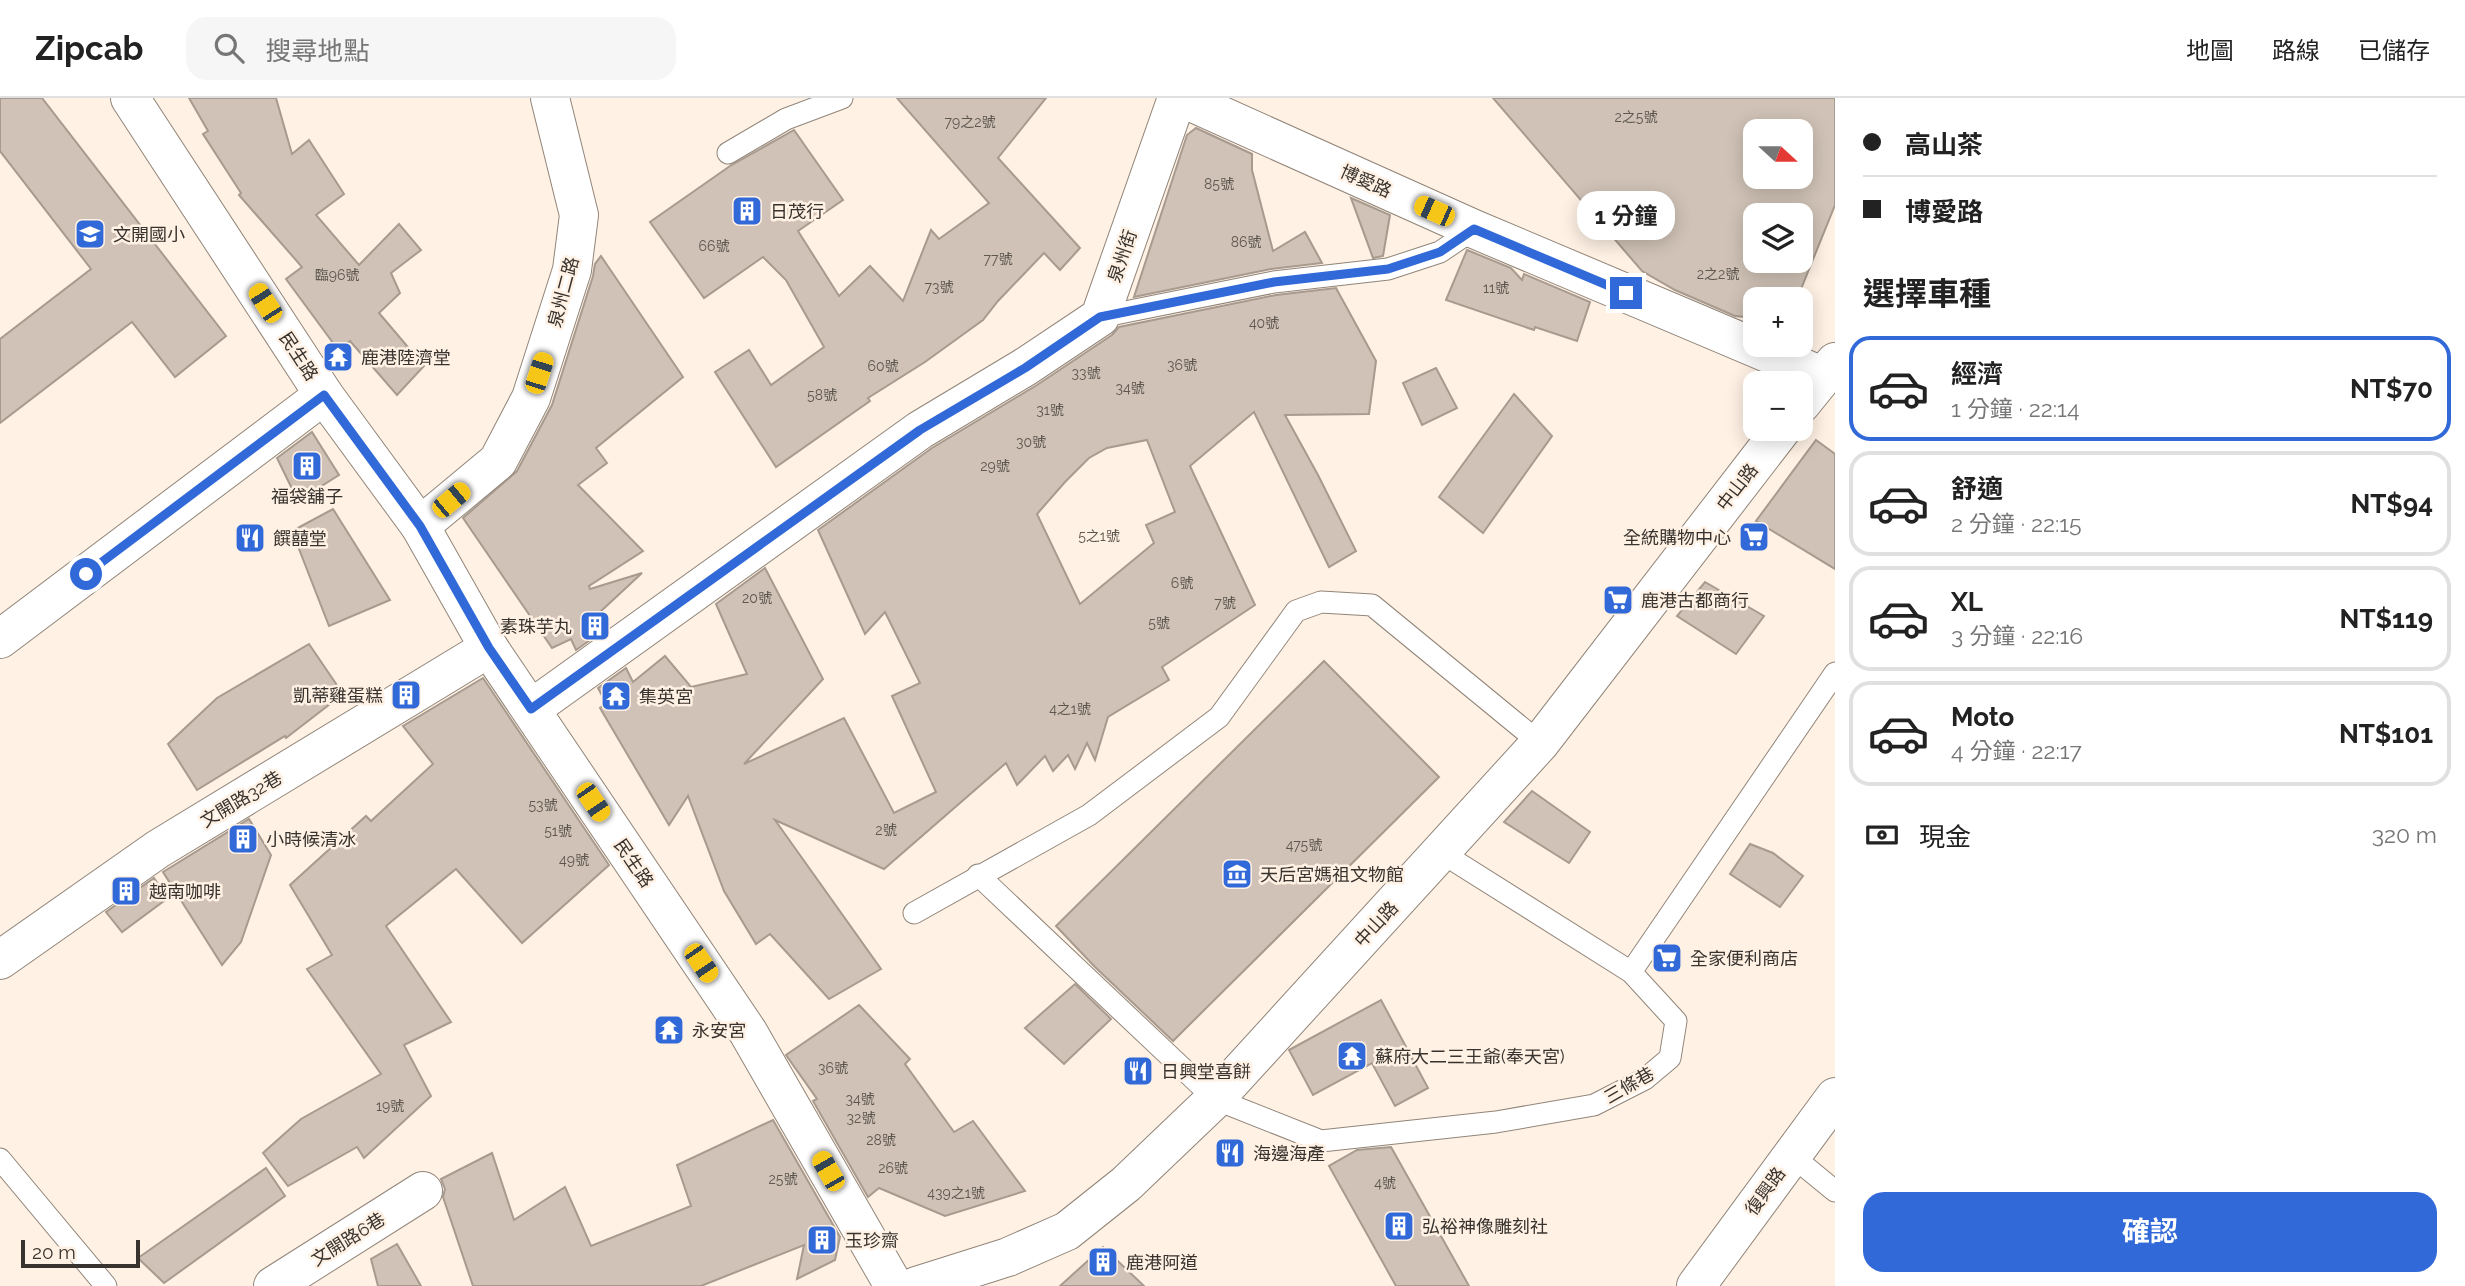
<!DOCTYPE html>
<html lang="zh-TW">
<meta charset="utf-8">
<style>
:root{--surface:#fff;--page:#f6f6f6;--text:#222;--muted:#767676;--line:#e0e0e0;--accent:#3169d8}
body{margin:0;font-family:Raleway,"Noto Sans TC",sans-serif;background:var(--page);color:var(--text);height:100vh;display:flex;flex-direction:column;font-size:26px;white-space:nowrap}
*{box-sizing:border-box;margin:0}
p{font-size:23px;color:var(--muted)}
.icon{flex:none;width:38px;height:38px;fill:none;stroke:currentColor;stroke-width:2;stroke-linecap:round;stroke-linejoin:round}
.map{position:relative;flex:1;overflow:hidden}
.drawer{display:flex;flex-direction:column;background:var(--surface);width:630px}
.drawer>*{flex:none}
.top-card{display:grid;align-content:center;height:154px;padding:0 28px;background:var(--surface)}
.needle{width:46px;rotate:111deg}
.controls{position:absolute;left:1743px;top:21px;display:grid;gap:14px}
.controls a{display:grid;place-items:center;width:70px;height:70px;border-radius:14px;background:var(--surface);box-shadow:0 4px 18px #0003;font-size:35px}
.scale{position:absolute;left:21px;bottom:18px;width:119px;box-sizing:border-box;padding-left:7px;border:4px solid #38332e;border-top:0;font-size:19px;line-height:24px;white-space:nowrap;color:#38332e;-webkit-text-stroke:5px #fff1e4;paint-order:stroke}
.end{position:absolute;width:32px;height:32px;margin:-16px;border:9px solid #3169d8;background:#fff;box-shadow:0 0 0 4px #fff}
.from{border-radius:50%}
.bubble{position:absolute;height:49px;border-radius:21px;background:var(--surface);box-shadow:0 4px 18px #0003;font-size:23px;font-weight:700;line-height:49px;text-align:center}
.car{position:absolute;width:21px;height:42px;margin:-21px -10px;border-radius:9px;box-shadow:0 0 5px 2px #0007;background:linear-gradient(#f5c518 24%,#345 0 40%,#f5c518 0 76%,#345 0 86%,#f5c518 0)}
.top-card b{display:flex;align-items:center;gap:24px;height:66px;font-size:26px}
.top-card b+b{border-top:2px solid var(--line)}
.top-card i{width:18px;height:18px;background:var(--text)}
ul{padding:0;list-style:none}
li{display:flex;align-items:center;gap:21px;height:105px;margin:0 14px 10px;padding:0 14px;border:4px solid var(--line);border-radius:21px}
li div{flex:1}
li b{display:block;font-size:26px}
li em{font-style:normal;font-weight:700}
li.on{border-color:var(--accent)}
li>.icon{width:63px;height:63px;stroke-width:1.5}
h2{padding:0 28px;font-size:32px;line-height:84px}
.pay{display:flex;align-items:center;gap:18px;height:77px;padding:0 28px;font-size:26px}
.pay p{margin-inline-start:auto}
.button{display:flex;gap:14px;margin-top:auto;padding:14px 28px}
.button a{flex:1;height:80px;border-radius:21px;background:var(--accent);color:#fff;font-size:28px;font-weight:700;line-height:80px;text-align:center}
header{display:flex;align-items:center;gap:42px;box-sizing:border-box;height:98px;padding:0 35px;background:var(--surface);border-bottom:2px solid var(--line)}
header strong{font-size:33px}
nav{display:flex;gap:38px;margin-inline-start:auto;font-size:24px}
.search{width:490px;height:63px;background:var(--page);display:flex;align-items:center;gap:18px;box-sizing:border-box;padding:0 24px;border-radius:21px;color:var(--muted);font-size:26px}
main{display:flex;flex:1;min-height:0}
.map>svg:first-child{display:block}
.building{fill:#d0c2b6;stroke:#a79a8e;stroke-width:2;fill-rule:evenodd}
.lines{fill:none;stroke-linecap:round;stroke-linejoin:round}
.lane-casing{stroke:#918579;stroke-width:23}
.street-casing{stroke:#918579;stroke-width:40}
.secondary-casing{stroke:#918579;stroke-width:40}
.lane{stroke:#fff;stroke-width:21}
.street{stroke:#fff;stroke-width:38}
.secondary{stroke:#fff;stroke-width:38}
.route{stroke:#3169d8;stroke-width:9}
.labels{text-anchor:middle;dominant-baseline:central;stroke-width:5;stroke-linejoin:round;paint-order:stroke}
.number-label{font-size:14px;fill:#5e5750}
.street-label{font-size:18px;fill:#38332e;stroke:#fff1e4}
.poi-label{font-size:18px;fill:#38332e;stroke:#fff1e4;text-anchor:start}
</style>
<header>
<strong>Zipcab</strong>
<div class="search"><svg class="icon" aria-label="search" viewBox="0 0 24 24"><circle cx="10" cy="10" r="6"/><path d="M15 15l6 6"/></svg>搜尋地點</div>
<nav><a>地圖</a><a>路線</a><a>已儲存</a></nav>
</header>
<main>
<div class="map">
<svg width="1835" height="1188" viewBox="0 0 1835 1188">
<rect width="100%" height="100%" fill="#fff1e4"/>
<g class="building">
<polygon points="0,0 42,0 226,238 175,279 132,224 0,325 0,241 91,171 0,53"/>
<polygon points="189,0 276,0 292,56 309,42 344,96 316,117 359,167 399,126 421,152 391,175 400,195 379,215 424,268 397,297 350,243 339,253 286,181 302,169 239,97 241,95 203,36 208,33"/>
<polygon points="897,0 1046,0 998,60 1080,150 1060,172 1044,155 998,203 983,222 925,264 868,300 870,303 776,369 715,274 749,252 771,287 824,249 786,182 763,159 704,200 650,124 730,68 794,32 843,102 798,133 839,198 870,168 903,203 931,132 939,141 989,105"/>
<path d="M1493,0H1835V107L1797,201H1755V220L1735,218L1675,192L1642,173ZM1755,33H1801V79H1755ZM1755,117H1801V163H1755Z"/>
<polygon points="1196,30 1252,56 1252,72 1273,153 1305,134 1322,165 1271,171 1134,199 1187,37"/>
<polygon points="1351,100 1390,117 1383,158 1373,160"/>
<polygon points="1467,152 1511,170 1522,182 1524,176 1590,204 1577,243 1535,229 1534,232 1446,202"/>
<polygon points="601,158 683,279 596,350 607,365 578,387 643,453 589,488 590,491 642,475 599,515 607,530 576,552 571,541 552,550 463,420 517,373 552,307 593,178 595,166"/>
<path d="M1336,190L1376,263L1369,316L1285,317L1318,377L1356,453L1329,469L1254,314L1190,368L1255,507L1162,569L1169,582L1108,619L1095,662L1087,645L1075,671L1068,657L1053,673L1045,658L1017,687L1006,665L884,771L775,722L881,871L829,901L770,836L756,846L724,793L688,698L669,727L600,610L606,605L598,590L626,570L633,584L665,558L691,589L747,576L716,506L765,470L823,581L744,666L844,620L894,715L936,694L892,598L920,585L885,514L865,536L818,432L932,350L1037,287L1112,237L1119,229L1276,197ZM1147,342L1175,414L1146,427L1154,445L1080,506L1037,416L1065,384L1089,360L1107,350Z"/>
<polygon points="1436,270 1457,310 1422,327 1403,285"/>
<polygon points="1514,296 1552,338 1483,435 1439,399"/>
<polygon points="312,334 339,377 298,403 277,360"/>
<polygon points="1816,342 1835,356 1835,471 1756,423"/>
<polygon points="333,411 390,502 329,528 292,433"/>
<polygon points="1705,484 1764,518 1736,556 1677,518"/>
<polygon points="309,546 343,596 286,640 285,638 197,692 168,646 217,600"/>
<polygon points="1324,563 1439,679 1173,943 1095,869 1056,828"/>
<polygon points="483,580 609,767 522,845 456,771 386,828 451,924 404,947 431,998 364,1060 357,1049 288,1088 263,1055 301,1021 381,976 307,871 332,857 290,787 366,718 371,723 433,666 403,628"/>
<polygon points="1532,693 1590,734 1569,765 1504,724"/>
<polygon points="249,721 271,757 241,844 222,867 163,774"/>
<polygon points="1750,746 1773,755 1803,778 1780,809 1730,776"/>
<polygon points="154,780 168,800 122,834 106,814"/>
<polygon points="1075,886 1111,921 1064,966 1025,930"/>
<polygon points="1381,902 1428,990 1395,1008 1372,965 1313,997 1289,952"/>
<polygon points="859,907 910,961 905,966 954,1034 973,1023 1025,1093 945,1118 879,1090 868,1099 813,1003 817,1001 786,957"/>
<polygon points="773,1022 840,1139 835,1162 797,1181 804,1147 701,1188 473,1188 443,1099 445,1091 441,1081 492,1055 514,1122 565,1089 591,1148 691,1108 677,1067"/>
<polygon points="1391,1049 1469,1188 1396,1188 1329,1068 1357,1052"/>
<polygon points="266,1070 285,1098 164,1185 138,1160"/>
<polygon points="397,1146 421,1188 378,1188 371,1161"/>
<polygon points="1103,1149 1144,1188 1060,1188"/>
</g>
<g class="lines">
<g class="lane-casing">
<g id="lane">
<polyline points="728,55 786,21 842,0"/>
<polyline points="1100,219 1274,184 1388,171 1440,154 1474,131"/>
<polyline points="1442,755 1631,874"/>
<polyline points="978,777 1215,1001 1321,1043 1496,1024 1594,1007 1645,981 1670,960 1676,923 1631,874 1835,575"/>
<polyline points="914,815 1089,717 1219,619 1296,513 1321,504 1372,507 1540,645"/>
<polyline points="1791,1057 1835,1093"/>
<polyline points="0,1061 106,1188"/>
</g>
</g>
<g class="street-casing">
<g id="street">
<polyline points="130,0 324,297 420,428 489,550 748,934 894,1188"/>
<polyline points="1182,0 1474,131 1822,278"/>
<polyline points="420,428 498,363 531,300 572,172 579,117 550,0"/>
<polyline points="0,541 324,297"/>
<polyline points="531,611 920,332 1025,269 1100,219 1177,0"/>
<polyline points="0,862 158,751 489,550"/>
<polyline points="273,1188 423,1093"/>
</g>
</g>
<g class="secondary-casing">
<g id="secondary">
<polyline points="1801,306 1835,264"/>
<polyline points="916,1188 1008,1159 1067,1133 1126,1086 1215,1001 1540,645 1782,331"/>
<polyline points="1696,1188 1835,999"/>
</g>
</g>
<use href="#lane" class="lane"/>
<use href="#street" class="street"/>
<use href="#secondary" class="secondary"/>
</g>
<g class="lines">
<polyline class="route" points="86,476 324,297 420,428 489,550 531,611 920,332 1025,270 1100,219 1274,184 1388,171 1440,154 1474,131 1626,195"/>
</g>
<defs>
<g id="building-square" transform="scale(1.575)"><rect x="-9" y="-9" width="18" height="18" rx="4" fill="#3169d8" stroke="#fff1e4"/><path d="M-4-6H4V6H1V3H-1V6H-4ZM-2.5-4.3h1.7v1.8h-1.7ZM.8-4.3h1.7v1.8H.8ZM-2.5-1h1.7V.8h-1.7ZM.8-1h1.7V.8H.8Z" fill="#fff"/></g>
<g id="school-square" transform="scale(1.575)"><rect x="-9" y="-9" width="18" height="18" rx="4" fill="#3169d8" stroke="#fff1e4"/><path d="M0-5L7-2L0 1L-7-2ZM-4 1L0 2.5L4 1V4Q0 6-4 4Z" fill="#fff"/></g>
<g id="temple-square" transform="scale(1.575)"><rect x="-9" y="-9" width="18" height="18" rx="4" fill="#3169d8" stroke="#fff1e4"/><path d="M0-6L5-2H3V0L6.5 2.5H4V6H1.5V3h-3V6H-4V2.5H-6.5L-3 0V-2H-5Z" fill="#fff"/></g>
<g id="supermarket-square" transform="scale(1.575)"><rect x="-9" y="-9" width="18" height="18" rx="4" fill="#3169d8" stroke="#fff1e4"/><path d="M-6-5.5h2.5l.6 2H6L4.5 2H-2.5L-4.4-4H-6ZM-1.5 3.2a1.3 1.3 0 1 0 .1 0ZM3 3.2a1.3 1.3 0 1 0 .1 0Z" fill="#fff"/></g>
<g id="restaurant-square" transform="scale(1.575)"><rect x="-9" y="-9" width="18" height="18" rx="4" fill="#3169d8" stroke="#fff1e4"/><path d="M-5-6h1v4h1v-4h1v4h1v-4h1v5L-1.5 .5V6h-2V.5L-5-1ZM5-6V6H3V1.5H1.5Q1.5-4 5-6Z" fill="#fff"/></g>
<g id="museum-square" transform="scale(1.575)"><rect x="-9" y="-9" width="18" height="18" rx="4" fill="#3169d8" stroke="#fff1e4"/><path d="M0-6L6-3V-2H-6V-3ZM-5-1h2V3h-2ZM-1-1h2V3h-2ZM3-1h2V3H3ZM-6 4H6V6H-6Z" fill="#fff"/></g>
</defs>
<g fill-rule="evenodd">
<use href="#building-square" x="747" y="113"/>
<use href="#school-square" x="90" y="136"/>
<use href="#temple-square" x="338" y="259"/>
<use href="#building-square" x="307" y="368"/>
<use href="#supermarket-square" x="1754" y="439"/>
<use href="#restaurant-square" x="250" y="440"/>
<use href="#supermarket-square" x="1618" y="502"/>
<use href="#building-square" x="595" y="528"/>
<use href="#building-square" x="406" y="597"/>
<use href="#temple-square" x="616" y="598"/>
<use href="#building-square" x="243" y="741"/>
<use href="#museum-square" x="1237" y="776"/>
<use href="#building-square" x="126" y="793"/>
<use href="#supermarket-square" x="1667" y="860"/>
<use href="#temple-square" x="669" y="932"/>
<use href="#temple-square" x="1352" y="958"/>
<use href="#restaurant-square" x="1138" y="973"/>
<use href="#restaurant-square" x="1230" y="1055"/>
<use href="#building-square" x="1399" y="1128"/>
<use href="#building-square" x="822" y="1142"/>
<use href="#building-square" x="1103" y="1164"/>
</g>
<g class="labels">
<g class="number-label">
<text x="1636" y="19">2之5號</text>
<text x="970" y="24">79之2號</text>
<text x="1219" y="86">85號</text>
<text x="1246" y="144">86號</text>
<text x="714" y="148">66號</text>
<text x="998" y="161">77號</text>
<text x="1718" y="176">2之2號</text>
<text x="337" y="177">臨96號</text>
<text x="939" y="189">73號</text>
<text x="1496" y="190">11號</text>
<text x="1264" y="225">40號</text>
<text x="1182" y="267">36號</text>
<text x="883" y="268">60號</text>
<text x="1086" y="275">33號</text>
<text x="1130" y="290">34號</text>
<text x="822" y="297">58號</text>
<text x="1050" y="312">31號</text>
<text x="1031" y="344">30號</text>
<text x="995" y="368">29號</text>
<text x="1099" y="438">5之1號</text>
<text x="1182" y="485">6號</text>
<text x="757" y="500">20號</text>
<text x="1225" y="505">7號</text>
<text x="1159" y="525">5號</text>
<text x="1070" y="611">4之1號</text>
<text x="543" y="707">53號</text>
<text x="886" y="732">2號</text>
<text x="558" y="733">51號</text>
<text x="1304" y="747">475號</text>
<text x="574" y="762">49號</text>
<text x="833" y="970">36號</text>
<text x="860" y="1001">34號</text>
<text x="390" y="1008">19號</text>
<text x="861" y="1020">32號</text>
<text x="881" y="1042">28號</text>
<text x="893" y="1070">26號</text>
<text x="783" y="1081">25號</text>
<text x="1385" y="1085">4號</text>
<text x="956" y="1095">439之1號</text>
</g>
<g class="street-label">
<text transform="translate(1366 83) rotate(24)">博愛路</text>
<text transform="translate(1122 158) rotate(-71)">泉州街</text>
<text transform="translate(563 194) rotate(-75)">泉州二路</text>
<text transform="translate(299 258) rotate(57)">民生路</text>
<text transform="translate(1737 389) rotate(-52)">中山路</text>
<text transform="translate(241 701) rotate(-31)">文開路32巷</text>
<text transform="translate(634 765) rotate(56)">民生路</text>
<text transform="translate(1376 826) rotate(-47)">中山路</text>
<text transform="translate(1629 987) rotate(-30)">三條巷</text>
<text transform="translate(1765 1093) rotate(-54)">復興路</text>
<text transform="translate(348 1141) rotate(-32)">文開路6巷</text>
</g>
<g class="poi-label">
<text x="770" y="113">日茂行</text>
<text x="113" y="136">文開國小</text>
<text x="361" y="259">鹿港陸濟堂</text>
<text x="307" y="398" text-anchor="middle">福袋舖子</text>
<text x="1731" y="439" text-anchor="end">全統購物中心</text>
<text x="273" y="440">饌囍堂</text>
<text x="1641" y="502">鹿港古都商行</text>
<text x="572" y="528" text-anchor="end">素珠芋丸</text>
<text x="383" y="597" text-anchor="end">凱蒂雞蛋糕</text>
<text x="639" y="598">集英宮</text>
<text x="266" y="741">小時候清冰</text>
<text x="1260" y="776">天后宮媽祖文物館</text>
<text x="149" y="793">越南咖啡</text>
<text x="1690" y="860">全家便利商店</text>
<text x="692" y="932">永安宮</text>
<text x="1375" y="958">蘇府大二三王爺(奉天宮)</text>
<text x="1161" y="973">日興堂喜餅</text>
<text x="1253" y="1055">海邊海產</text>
<text x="1422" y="1128">弘裕神像雕刻社</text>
<text x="845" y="1142">玉珍齋</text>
<text x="1126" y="1164">鹿港阿道</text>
</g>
</g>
</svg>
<div class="controls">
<a><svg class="needle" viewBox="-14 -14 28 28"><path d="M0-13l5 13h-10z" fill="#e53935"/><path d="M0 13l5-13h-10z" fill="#767676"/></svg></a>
<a><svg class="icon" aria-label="layers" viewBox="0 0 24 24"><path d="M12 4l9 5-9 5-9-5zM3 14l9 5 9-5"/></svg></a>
<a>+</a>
<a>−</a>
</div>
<div class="scale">20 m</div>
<i class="end from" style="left:86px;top:476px"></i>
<i class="end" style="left:1626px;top:195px"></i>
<div class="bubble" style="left:1577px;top:93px;width:98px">1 分鐘</div>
<i class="car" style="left:1434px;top:113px;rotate:294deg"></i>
<i class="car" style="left:265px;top:205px;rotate:327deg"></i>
<i class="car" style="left:539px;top:275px;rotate:18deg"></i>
<i class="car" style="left:451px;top:402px;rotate:50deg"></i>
<i class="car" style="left:593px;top:704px;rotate:146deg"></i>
<i class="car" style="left:701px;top:865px;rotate:146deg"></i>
<i class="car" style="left:828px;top:1073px;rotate:330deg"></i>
</div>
<section class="drawer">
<div class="top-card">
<b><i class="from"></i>高山茶</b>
<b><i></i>博愛路</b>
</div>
<h2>選擇車種</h2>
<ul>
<li class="on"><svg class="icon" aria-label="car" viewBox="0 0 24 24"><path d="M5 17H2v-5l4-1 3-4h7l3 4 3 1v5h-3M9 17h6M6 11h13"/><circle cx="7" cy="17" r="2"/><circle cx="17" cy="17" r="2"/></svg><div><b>經濟</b><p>1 分鐘 · 22:14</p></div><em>NT$70</em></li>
<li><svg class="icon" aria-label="car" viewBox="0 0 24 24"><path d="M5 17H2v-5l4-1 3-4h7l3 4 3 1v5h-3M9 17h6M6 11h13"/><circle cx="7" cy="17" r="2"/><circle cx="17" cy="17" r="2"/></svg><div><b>舒適</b><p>2 分鐘 · 22:15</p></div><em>NT$94</em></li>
<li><svg class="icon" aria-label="car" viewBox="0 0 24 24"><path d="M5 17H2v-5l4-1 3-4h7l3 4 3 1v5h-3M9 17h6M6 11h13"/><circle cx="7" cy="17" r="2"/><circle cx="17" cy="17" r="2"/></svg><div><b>XL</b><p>3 分鐘 · 22:16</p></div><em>NT$119</em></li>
<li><svg class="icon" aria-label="car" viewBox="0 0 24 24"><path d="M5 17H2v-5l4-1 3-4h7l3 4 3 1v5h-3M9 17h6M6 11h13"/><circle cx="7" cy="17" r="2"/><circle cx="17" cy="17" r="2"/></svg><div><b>Moto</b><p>4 分鐘 · 22:17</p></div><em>NT$101</em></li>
</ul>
<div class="pay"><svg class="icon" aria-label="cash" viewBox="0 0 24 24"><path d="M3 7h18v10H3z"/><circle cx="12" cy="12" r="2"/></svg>現金<p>320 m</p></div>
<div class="button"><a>確認</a></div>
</section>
</main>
